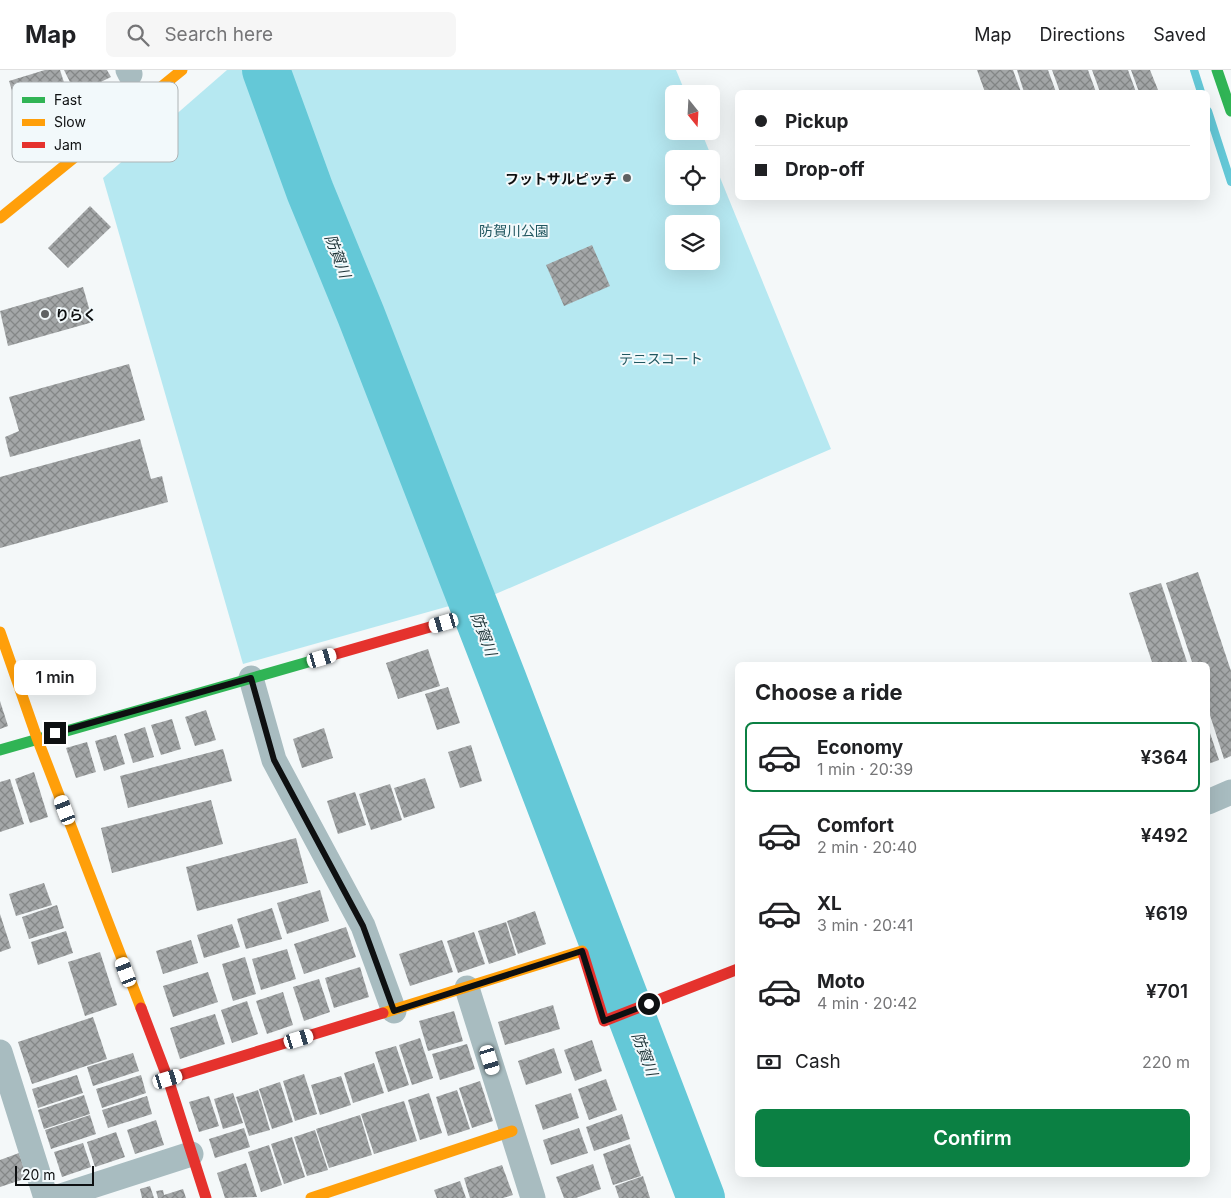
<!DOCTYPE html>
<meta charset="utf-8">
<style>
:root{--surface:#fff;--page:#f6f6f6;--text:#202124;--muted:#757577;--line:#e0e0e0;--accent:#0b8043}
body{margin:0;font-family:Inter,"Noto Sans JP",sans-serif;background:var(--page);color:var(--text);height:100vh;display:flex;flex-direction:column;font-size:19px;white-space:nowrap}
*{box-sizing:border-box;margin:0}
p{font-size:16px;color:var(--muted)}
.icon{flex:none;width:28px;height:28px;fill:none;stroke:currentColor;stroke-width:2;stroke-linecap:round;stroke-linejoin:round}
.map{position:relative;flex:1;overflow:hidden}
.details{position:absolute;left:735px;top:592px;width:475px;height:515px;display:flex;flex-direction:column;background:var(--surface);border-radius:8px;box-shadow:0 5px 20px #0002}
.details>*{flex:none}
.hud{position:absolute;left:735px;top:20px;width:475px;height:110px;border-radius:8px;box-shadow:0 5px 20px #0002;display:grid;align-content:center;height:110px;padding:0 20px;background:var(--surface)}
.needle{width:32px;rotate:162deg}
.controls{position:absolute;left:665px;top:15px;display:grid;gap:10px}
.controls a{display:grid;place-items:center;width:55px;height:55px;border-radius:8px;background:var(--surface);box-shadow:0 5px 20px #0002;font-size:25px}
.scale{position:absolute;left:15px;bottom:12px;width:79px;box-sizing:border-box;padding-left:5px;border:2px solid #0e1011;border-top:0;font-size:14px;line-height:18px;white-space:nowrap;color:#0e1011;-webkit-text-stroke:4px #f2f9fb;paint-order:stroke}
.end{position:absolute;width:22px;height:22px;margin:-11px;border:6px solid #0e1011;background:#fff;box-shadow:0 0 0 2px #fff}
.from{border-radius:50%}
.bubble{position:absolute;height:35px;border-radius:8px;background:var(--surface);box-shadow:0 5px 20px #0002;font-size:16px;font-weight:600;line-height:35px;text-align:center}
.car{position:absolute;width:15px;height:30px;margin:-15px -8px;border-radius:6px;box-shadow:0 0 4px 1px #0007;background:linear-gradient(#fff 24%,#345 0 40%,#fff 0 76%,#345 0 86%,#fff 0)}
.hud b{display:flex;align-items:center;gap:18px;height:48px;font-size:19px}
.hud b+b{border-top:1px solid var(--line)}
.hud i{width:12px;height:12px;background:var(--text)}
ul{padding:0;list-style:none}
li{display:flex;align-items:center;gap:15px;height:70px;margin:0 10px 8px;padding:0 10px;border:2px solid transparent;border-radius:8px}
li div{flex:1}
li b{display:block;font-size:19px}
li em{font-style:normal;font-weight:600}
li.on{border-color:var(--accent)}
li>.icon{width:45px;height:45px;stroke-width:1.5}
h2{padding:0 20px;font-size:22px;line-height:60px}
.pay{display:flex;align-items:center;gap:12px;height:55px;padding:0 20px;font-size:19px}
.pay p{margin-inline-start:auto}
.action{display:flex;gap:10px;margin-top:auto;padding:10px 20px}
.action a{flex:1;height:58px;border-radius:8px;background:var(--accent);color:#fff;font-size:20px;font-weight:600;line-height:58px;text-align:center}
header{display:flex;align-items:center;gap:30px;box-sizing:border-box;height:70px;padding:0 25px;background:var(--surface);border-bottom:1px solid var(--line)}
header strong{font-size:24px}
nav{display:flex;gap:28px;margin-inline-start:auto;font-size:18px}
.search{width:350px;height:45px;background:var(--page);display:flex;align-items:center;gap:12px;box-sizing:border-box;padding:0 18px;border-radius:8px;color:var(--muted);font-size:19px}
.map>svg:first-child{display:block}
.park{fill:#b6e8f1;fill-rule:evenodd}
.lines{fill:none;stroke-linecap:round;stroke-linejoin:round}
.stream{stroke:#64c8d7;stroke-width:8}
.river{stroke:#64c8d7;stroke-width:48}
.building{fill:url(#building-cross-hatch)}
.street{stroke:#a8bcc0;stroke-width:25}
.fast{stroke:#30b455;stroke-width:11}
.slow{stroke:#ff9f0a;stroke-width:11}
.jam{stroke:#e5322d;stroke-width:11}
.route{stroke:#0e1011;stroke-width:6}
.poi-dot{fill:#5e6162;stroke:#f2f9fb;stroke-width:2}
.labels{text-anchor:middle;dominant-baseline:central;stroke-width:4;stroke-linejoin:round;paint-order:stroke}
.poi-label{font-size:14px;font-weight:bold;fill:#0e1011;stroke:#f2f9fb;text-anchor:end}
.park-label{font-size:14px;fill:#215760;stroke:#f2f9fb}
.water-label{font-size:15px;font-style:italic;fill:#1c3236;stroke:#f2f9fb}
.key{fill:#f2f9fb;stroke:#aeb3b5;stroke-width:1}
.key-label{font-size:14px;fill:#0e1011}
</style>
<header>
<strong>Map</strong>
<div class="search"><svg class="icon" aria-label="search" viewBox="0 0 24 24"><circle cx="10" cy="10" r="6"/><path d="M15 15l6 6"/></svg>Search here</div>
<nav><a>Map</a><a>Directions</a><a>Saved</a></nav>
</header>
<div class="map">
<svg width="1231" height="1128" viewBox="0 0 1231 1128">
<defs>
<pattern id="building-cross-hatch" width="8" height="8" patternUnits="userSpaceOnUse" patternTransform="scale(1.25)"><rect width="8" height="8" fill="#a4a7a8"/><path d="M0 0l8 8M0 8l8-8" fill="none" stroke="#848787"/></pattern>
</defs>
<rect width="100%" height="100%" fill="#f4f8f9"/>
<g class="park">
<polygon points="227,0 256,0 460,533 243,594 103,108"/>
<path d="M281,0H676L686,24H674V61H701L831,379L484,529ZM674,89H711V126H674ZM674,154H711V191H674Z"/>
</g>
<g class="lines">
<g class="stream">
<polyline points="1194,0 1201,22"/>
<polyline points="1208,41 1231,112"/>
</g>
<polyline class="river" points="266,0 310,121 361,245 502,608 701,1128"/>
</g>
<g class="building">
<polygon points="45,0 60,0 70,31 20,47 9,11"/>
<polygon points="64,0 107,0 111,7 76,24"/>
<polygon points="977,0 1013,0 1021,22 985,22"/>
<polygon points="1017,0 1048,0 1056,22 1024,22"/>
<polygon points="1052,0 1088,0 1096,22 1060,22"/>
<polygon points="1092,0 1128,0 1136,22 1100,22"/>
<polygon points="1131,0 1150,0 1158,20 1139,22"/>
<polygon points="90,136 111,157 68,198 48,178"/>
<polygon points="592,175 610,216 564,236 546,195"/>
<polygon points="83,217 93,252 8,276 0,241"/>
<polygon points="129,294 145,350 10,387 5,367 19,361 9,327"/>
<polygon points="140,369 151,409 162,406 168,432 0,478 0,407"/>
<polygon points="1198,502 1231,601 1231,686 1224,689 1208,639 1208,595 1193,595 1166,513"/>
<polygon points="1161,513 1188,595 1153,595 1129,523"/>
<polygon points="428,579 440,616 398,629 386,593"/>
<polygon points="448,617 460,653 437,660 425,624"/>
<polygon points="0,631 8,656 0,659"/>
<polygon points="206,640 216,670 195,676 185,647"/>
<polygon points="172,649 181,679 161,685 151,655"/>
<polygon points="145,657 154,687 133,693 124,664"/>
<polygon points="1208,657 1219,690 1208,694"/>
<polygon points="324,658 333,688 302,698 293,669"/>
<polygon points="116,665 125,694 104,701 95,671"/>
<polygon points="87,672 96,702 76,708 66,678"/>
<polygon points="471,675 482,711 460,718 448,682"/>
<polygon points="223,679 232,711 128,738 120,706"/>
<polygon points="34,702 48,747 30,753 15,709"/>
<polygon points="425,708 435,738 404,748 394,718"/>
<polygon points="10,709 24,754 0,762 0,712"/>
<polygon points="390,714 402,750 371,760 359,724"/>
<polygon points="355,722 366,755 338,764 327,731"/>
<polygon points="211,730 223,774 112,803 101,758"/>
<polygon points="296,768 308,813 197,841 186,797"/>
<polygon points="44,813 52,835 16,846 9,824"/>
<polygon points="320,820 329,851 287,864 277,833"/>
<polygon points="57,835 64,858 29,869 22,847"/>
<polygon points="272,838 282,869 246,879 237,849"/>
<polygon points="535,841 546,874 518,884 507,851"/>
<polygon points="0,844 11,878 0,882"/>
<polygon points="506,852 516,885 489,894 478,861"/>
<polygon points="232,854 240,877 204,888 197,865"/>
<polygon points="346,857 356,887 304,904 294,874"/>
<polygon points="66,861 73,883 38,895 31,872"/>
<polygon points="474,862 485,894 458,903 447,871"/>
<polygon points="191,870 198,893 163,904 156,881"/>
<polygon points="442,870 453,902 410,916 399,884"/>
<polygon points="287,879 296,909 261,920 252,889"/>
<polygon points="100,882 117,935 85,946 68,892"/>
<polygon points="245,887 256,924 233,931 222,894"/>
<polygon points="360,897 369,927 334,938 325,908"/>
<polygon points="208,902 218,932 173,947 163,916"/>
<polygon points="319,909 330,942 304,951 293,917"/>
<polygon points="283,922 293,955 267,964 256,931"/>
<polygon points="247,931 258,964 232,973 221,940"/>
<polygon points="553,935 560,959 505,975 498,952"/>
<polygon points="454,941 463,971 428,981 419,951"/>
<polygon points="215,944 225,974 180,989 170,958"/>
<polygon points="93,947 107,989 32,1014 18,972"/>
<polygon points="420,968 433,1008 412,1015 399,975"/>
<polygon points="592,970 602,1001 575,1011 564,980"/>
<polygon points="467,974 475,999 440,1010 432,984"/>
<polygon points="396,976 409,1015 388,1022 375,982"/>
<polygon points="554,978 562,1003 526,1015 518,991"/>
<polygon points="133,983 139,1001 93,1016 87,997"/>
<polygon points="374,993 384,1023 353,1033 344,1003"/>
<polygon points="304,1004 317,1044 295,1051 283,1011"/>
<polygon points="77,1005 83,1023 38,1038 32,1019"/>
<polygon points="141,1005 146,1023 102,1038 96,1019"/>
<polygon points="341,1006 351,1035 320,1045 311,1015"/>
<polygon points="606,1009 617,1040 589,1050 578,1019"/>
<polygon points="480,1011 493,1051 472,1058 459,1018"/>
<polygon points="280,1012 293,1052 272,1059 259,1019"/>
<polygon points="258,1020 270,1060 249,1066 236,1027"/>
<polygon points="457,1020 470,1059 448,1066 436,1027"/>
<polygon points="233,1023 243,1053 223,1059 214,1029"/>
<polygon points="429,1023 442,1063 420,1070 408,1030"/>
<polygon points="571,1023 579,1048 543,1060 535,1035"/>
<polygon points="84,1025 90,1044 44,1059 38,1040"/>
<polygon points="147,1026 152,1044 108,1058 102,1040"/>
<polygon points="209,1026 219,1056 199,1062 189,1032"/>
<polygon points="404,1031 417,1071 374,1084 361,1044"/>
<polygon points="622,1044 630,1069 594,1081 586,1057"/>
<polygon points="90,1045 96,1064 51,1079 45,1060"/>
<polygon points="360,1045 372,1085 329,1098 316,1059"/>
<polygon points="156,1050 164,1075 135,1084 127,1060"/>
<polygon points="244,1058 250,1077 215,1088 209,1069"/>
<polygon points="579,1058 588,1083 551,1095 543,1070"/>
<polygon points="315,1060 328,1100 307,1106 294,1067"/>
<polygon points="116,1062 125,1087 95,1097 87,1072"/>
<polygon points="292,1067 305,1107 284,1114 271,1074"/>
<polygon points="83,1073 91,1097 62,1107 54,1082"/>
<polygon points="630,1074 641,1106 613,1115 603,1084"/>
<polygon points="269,1075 282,1115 261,1122 248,1082"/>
<polygon points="19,1083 27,1108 0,1117 0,1090"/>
<polygon points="246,1093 257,1127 225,1128 217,1103"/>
<polygon points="593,1094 601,1119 576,1128 564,1128 556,1107"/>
<polygon points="502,1095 513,1125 503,1128 470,1128 464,1108"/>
<polygon points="643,1106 650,1128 619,1128 615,1116"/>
<polygon points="460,1111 466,1128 437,1128 434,1120"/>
<polygon points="150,1116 154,1128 142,1128 140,1119"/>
<polygon points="183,1119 186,1128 158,1128 156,1121 163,1120 164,1125"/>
</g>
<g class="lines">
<g class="street">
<polyline points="128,0 130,4"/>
<polyline points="251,608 274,690 363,856 394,941"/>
<polyline points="1208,732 1231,722"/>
<polyline points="467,918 533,1128"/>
<polyline points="0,982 46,1128"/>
<polyline points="55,1128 191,1084"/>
</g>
<g class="fast">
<polyline points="1217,0 1231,41"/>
<polyline points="0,680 329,586"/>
</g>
<g class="slow">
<polyline points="0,148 182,0"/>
<polyline points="0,562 37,668 141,938"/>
<polyline points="383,943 582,881 583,883"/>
<polyline points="311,1128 512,1061"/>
</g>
<g class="jam">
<polyline points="329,586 444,553"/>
<polyline points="583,883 604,951 738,899"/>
<polyline points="141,938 168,1009 206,1128"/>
<polyline points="168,1009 383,943"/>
</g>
</g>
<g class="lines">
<polyline class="route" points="55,663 251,608 274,690 363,856 394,941 582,881 604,951 649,934"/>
</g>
<g class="poi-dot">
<circle cx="627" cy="108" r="5"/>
<circle cx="45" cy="244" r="5"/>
</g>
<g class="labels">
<g class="poi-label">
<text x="617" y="108">フットサルピッチ</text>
<text x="55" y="244" text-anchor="start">りらく</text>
</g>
<g class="park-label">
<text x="514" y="160">防賀川公園</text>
<text x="661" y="288">テニスコート</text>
</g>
<g class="water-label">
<text transform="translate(338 186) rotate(69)">防賀川</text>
<text transform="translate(484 564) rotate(69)">防賀川</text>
<text transform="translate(645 984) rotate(69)">防賀川</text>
</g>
</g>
<rect x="12" y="12" width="166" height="80" rx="8" class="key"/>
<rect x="22" y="27" width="23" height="6" fill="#30b455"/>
<rect x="22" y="49" width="23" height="7" fill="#ff9f0a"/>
<rect x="22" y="72" width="23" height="6" fill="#e5322d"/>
<g class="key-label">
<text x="54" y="35">Fast</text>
<text x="54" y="57">Slow</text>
<text x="54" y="80">Jam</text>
</g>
</svg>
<div class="controls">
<a><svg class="needle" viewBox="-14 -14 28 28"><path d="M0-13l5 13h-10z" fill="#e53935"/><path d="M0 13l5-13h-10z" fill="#757577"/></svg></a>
<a><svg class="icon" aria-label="locate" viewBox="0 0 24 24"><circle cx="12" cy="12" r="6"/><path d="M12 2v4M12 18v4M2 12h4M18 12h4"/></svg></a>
<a><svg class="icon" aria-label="layers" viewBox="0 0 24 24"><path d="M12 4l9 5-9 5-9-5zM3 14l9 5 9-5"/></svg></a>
</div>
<div class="scale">20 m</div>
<i class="end from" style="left:649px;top:934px"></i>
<i class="end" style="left:55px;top:663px"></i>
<div class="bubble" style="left:14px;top:590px;width:82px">1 min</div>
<i class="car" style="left:444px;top:553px;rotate:254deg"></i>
<i class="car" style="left:322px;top:588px;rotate:74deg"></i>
<i class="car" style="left:65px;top:740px;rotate:339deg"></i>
<i class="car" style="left:126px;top:902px;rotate:339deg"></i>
<i class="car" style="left:299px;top:969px;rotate:73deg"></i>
<i class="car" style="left:490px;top:990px;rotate:163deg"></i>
<i class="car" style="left:168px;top:1009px;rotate:73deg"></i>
<div class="hud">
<b><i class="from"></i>Pickup</b>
<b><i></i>Drop-off</b>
</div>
<section class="details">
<h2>Choose a ride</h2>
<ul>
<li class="on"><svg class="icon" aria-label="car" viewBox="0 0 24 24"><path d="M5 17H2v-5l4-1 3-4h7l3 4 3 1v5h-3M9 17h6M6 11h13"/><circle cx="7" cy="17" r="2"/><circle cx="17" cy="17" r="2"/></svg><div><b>Economy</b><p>1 min · 20:39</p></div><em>¥364</em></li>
<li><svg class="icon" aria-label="car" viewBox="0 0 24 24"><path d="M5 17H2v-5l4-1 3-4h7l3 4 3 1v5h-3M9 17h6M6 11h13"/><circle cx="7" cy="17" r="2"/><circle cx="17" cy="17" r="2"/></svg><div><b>Comfort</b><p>2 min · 20:40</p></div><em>¥492</em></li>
<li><svg class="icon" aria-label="car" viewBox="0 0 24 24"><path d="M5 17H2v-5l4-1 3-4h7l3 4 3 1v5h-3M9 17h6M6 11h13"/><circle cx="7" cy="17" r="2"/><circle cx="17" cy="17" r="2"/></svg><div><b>XL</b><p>3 min · 20:41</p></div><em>¥619</em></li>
<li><svg class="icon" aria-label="car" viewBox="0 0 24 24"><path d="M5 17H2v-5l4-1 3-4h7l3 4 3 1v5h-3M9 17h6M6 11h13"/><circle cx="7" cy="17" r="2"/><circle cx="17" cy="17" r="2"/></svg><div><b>Moto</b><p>4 min · 20:42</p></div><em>¥701</em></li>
</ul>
<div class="pay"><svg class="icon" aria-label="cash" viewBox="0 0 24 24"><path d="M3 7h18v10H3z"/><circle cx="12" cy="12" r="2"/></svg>Cash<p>220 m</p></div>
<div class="action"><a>Confirm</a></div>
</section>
</div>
